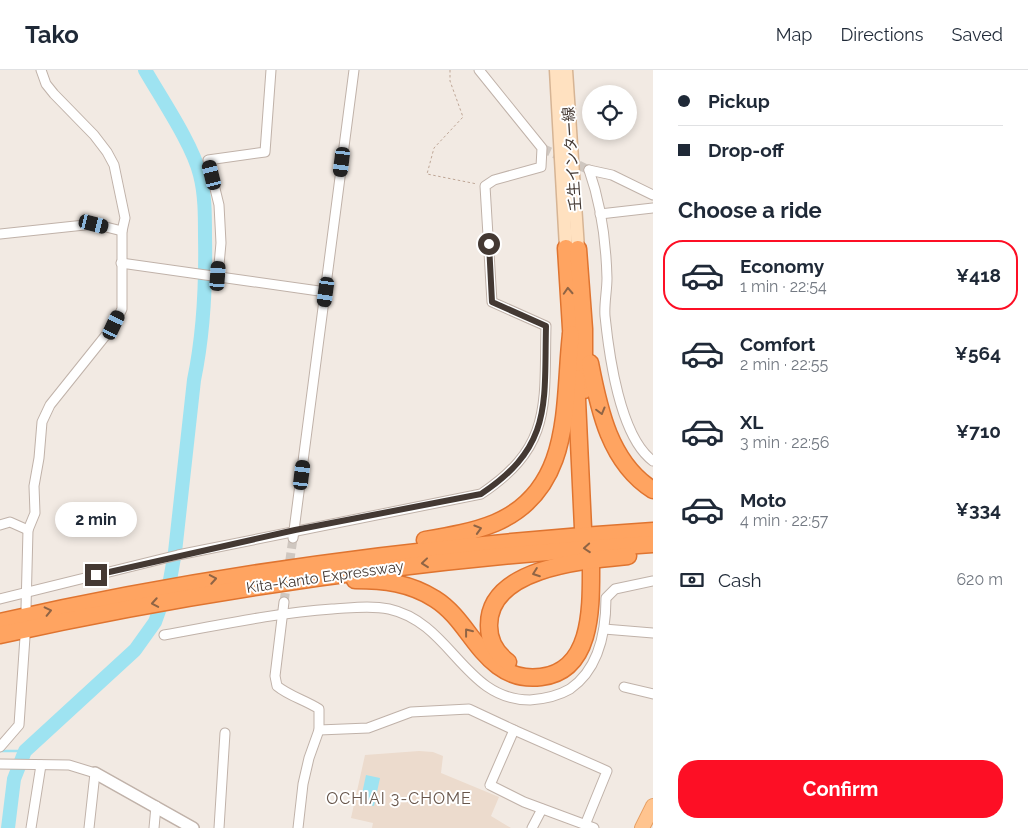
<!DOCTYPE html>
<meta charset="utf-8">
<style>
:root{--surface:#fff;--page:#f2f2f3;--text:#1f2937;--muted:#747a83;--line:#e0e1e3;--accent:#fd0f25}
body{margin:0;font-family:Raleway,"Noto Sans JP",sans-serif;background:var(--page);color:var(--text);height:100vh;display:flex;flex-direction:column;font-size:19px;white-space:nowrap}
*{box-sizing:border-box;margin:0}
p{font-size:16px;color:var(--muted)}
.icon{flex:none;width:28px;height:28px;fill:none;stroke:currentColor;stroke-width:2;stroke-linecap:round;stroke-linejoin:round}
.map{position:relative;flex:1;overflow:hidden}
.panel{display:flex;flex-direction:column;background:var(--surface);width:375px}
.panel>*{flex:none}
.guide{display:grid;align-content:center;height:110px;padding:0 25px;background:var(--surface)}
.fabs{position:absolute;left:582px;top:15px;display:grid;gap:10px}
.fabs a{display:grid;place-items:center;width:55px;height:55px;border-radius:50%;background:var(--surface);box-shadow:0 2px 8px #0003;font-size:25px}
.end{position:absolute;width:22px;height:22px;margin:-11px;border:6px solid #443933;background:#fff;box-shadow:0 0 0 2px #fff}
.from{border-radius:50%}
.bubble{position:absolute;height:35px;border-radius:18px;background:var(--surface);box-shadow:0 2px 8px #0003;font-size:16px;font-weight:700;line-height:35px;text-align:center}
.car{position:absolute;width:15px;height:30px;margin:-15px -8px;border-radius:6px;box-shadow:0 0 4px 1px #0007;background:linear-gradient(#222 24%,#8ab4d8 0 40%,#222 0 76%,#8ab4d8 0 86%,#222 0)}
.guide b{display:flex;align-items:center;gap:18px;height:48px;font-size:19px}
.guide b+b{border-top:1px solid var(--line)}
.guide i{width:12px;height:12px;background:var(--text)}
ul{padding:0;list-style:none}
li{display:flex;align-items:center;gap:15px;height:70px;margin:0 10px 8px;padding:0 15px;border:2px solid transparent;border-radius:20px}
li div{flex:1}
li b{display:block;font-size:19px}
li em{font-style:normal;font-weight:700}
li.selected{border-color:var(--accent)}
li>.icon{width:45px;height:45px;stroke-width:1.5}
h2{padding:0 25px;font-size:22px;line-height:60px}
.pay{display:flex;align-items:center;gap:12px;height:55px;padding:0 25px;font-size:19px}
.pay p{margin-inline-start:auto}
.button{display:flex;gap:10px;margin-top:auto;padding:10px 25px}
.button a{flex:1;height:58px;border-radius:20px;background:var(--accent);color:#fff;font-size:20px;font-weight:700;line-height:58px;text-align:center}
header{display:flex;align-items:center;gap:30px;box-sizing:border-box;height:70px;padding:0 25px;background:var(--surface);border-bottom:1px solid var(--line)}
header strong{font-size:24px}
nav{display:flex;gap:28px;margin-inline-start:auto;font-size:18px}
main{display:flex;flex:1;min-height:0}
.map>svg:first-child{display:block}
.education{fill:#ecdbcd}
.water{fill:#9ee3f1}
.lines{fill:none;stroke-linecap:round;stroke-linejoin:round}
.stream{stroke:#9ee3f1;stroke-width:2.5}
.river{stroke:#9ee3f1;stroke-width:14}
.minor-tunnel{stroke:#cfc7c0;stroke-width:9;stroke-dasharray:9 4.5;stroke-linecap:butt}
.minor-casing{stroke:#c0b2a9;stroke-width:11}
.tertiary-casing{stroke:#c0b2a9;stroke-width:14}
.secondary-casing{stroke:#d6b494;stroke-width:15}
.primary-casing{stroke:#e59c5e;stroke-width:16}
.motorway-casing{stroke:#df7430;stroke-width:19}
.path{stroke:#bfa797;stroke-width:1;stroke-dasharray:2.5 2.5;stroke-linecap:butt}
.minor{stroke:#fff;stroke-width:9}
.tertiary{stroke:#fff;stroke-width:11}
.secondary{stroke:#ffe1c0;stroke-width:12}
.primary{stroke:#ffc48f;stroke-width:14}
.motorway{stroke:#ffa461;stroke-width:16}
.oneway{stroke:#8f6445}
.route{stroke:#443933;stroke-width:6}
.labels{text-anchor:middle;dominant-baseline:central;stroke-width:4;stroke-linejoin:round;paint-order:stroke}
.street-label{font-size:15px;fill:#443933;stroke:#fff}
.neighbourhood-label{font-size:16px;letter-spacing:1px;fill:#67554a;stroke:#fff}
</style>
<header>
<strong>Tako</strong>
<nav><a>Map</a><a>Directions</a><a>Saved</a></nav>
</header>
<main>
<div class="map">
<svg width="653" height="758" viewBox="0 0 653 758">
<rect width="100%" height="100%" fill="#f2eae3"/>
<polygon class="education" points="419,681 433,682 443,686 441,703 499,727 491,746 511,758 372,758 373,753 351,748 365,685"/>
<polygon class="water" points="366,705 380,708 374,736 360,733"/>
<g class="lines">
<polyline class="stream" points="0,681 25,681"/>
<path class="river" d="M8,758L14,709L25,681L135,580L155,552L170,510L175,482L194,310C204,262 206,214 205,166C205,145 205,124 200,105C193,75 161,28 145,0"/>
<g class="minor-tunnel">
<polyline points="542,78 589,100"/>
<polyline points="284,532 293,468"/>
</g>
<g class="minor-casing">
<g id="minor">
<path d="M589,100C601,134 606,172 607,208C607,221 604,234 605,246C609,285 620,367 653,391"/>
<polyline points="589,100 612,105 653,125"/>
<polyline points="600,144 653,138"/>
<polyline points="0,164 94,154 122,161"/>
<polyline points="121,193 326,222"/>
<polyline points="218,206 221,173 219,135 208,90 265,82 271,0"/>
<polyline points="0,455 10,452 28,460"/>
<polyline points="293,468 354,0"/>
<path d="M0,529L178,485L481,424C553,376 544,334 546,256L492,232L485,116L494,110L541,97L542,78L479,0"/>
<path d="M284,532L275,606L277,616C289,626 305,630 319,639V660L309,688L303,714L298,758"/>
<polyline points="26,538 28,460 35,443 34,416 39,388 42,352 50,335 114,255 122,239 122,161 125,148 114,95 107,82 94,65 54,24 46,14 41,0"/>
<polyline points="604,559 653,563"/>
<path d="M164,565C220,555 275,543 332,539C351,538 370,535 389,539C452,553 464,630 530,630C544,629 558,626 570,619C599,599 606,561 606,528L615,519L653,511"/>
<polyline points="624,617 653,624"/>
<polyline points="319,660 368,658 411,642 469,639 514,660 490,715 524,732 594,758"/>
<polyline points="514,660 607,701 585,755"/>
<polyline points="0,677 19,655 25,567"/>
<polyline points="0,694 69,695 95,703 89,758"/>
<polyline points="31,758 41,695"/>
<polyline points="154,758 156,736"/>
<polyline points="219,758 225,663"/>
<polyline points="532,758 542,739"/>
</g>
</g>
<g class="tertiary-casing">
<polyline id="tertiary" points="95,703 193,758"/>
</g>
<g class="secondary-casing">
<g id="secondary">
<polyline points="556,0 566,178"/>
<polyline points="566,0 578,179"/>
</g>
</g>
<g class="primary-casing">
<polyline id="primary" points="642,758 653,736"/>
</g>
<g class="motorway-casing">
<g id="motorway">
<polyline points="566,178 572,274"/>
<polyline points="578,179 584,259 584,320"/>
<path d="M590,293C599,340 610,393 653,420"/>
<polyline points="576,308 583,458"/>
<path d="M425,470C449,466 473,462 495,453C574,419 563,334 571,264"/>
<path d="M355,510C384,510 410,513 435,529C462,546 473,577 498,596C510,605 525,609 541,607C593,601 591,536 591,497"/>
<path d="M0,552C215,503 433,475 653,461"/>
<path d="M0,565C216,517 433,488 653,474"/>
<path d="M508,592C496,583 489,571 489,556C488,497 586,490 628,486"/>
</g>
</g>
<polyline class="path" points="450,0 450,11 463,47 434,78 427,104 477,114"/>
<use href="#minor" class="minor"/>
<use href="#tertiary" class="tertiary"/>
<use href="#secondary" class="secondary"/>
<use href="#primary" class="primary"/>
<use href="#motorway" class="motorway"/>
</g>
<defs><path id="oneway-chevron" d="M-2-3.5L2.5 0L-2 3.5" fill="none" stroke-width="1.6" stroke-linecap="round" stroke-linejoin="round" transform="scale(1.25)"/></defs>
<g class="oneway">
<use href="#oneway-chevron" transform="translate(568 221) rotate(-93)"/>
<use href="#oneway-chevron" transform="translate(601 341) rotate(75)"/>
<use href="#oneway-chevron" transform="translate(478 459) rotate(-17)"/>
<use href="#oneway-chevron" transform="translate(587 478) rotate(176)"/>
<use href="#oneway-chevron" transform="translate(425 493) rotate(174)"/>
<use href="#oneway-chevron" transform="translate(536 503) rotate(160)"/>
<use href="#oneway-chevron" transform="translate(213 509) rotate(-10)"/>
<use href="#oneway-chevron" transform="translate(155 533) rotate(170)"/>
<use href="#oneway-chevron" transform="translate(48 541) rotate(-13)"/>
<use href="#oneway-chevron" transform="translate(468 562) rotate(-128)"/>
</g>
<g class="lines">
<path class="route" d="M96,505L295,460L481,424C553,376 544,334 546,256L492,232L489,174"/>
</g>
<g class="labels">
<g class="street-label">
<text transform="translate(572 89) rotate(-94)">壬生インター線</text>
<text transform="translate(325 507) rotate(-8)">Kita-Kanto Expressway</text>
</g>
<g class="neighbourhood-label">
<text x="399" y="728">OCHIAI 3-CHOME</text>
</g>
</g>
</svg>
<div class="fabs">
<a><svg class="icon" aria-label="locate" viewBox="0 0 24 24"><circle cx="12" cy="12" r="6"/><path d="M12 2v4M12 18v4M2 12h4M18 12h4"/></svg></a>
</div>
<i class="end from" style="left:489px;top:174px"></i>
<i class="end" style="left:96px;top:505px"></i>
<div class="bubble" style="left:55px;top:432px;width:82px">2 min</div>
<i class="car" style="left:342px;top:92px;rotate:187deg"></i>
<i class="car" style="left:212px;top:105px;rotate:346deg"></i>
<i class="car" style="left:94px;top:154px;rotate:104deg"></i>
<i class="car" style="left:218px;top:206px;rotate:4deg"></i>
<i class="car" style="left:326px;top:222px;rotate:188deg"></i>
<i class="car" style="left:114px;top:255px;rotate:25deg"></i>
<i class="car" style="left:302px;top:405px;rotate:7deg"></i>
</div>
<section class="panel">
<div class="guide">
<b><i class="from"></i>Pickup</b>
<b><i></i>Drop-off</b>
</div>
<h2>Choose a ride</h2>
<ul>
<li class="selected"><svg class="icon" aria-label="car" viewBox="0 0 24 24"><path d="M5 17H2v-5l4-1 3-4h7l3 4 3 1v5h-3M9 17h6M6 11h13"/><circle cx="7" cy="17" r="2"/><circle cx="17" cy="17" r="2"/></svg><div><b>Economy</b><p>1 min · 22:54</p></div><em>¥418</em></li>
<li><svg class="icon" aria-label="car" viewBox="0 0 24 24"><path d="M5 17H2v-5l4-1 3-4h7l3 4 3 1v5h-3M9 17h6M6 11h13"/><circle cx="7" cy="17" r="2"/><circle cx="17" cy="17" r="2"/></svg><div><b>Comfort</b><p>2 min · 22:55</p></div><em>¥564</em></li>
<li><svg class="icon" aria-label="car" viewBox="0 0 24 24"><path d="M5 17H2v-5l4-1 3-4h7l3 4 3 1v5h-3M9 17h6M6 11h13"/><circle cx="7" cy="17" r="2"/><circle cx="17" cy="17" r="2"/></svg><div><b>XL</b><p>3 min · 22:56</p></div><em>¥710</em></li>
<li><svg class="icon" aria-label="car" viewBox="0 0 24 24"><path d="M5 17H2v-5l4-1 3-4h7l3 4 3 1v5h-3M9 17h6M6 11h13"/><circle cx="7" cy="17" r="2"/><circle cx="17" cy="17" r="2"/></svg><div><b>Moto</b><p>4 min · 22:57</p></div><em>¥334</em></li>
</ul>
<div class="pay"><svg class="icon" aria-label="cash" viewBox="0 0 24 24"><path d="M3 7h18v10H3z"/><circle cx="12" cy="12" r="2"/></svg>Cash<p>620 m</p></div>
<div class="button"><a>Confirm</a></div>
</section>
</main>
